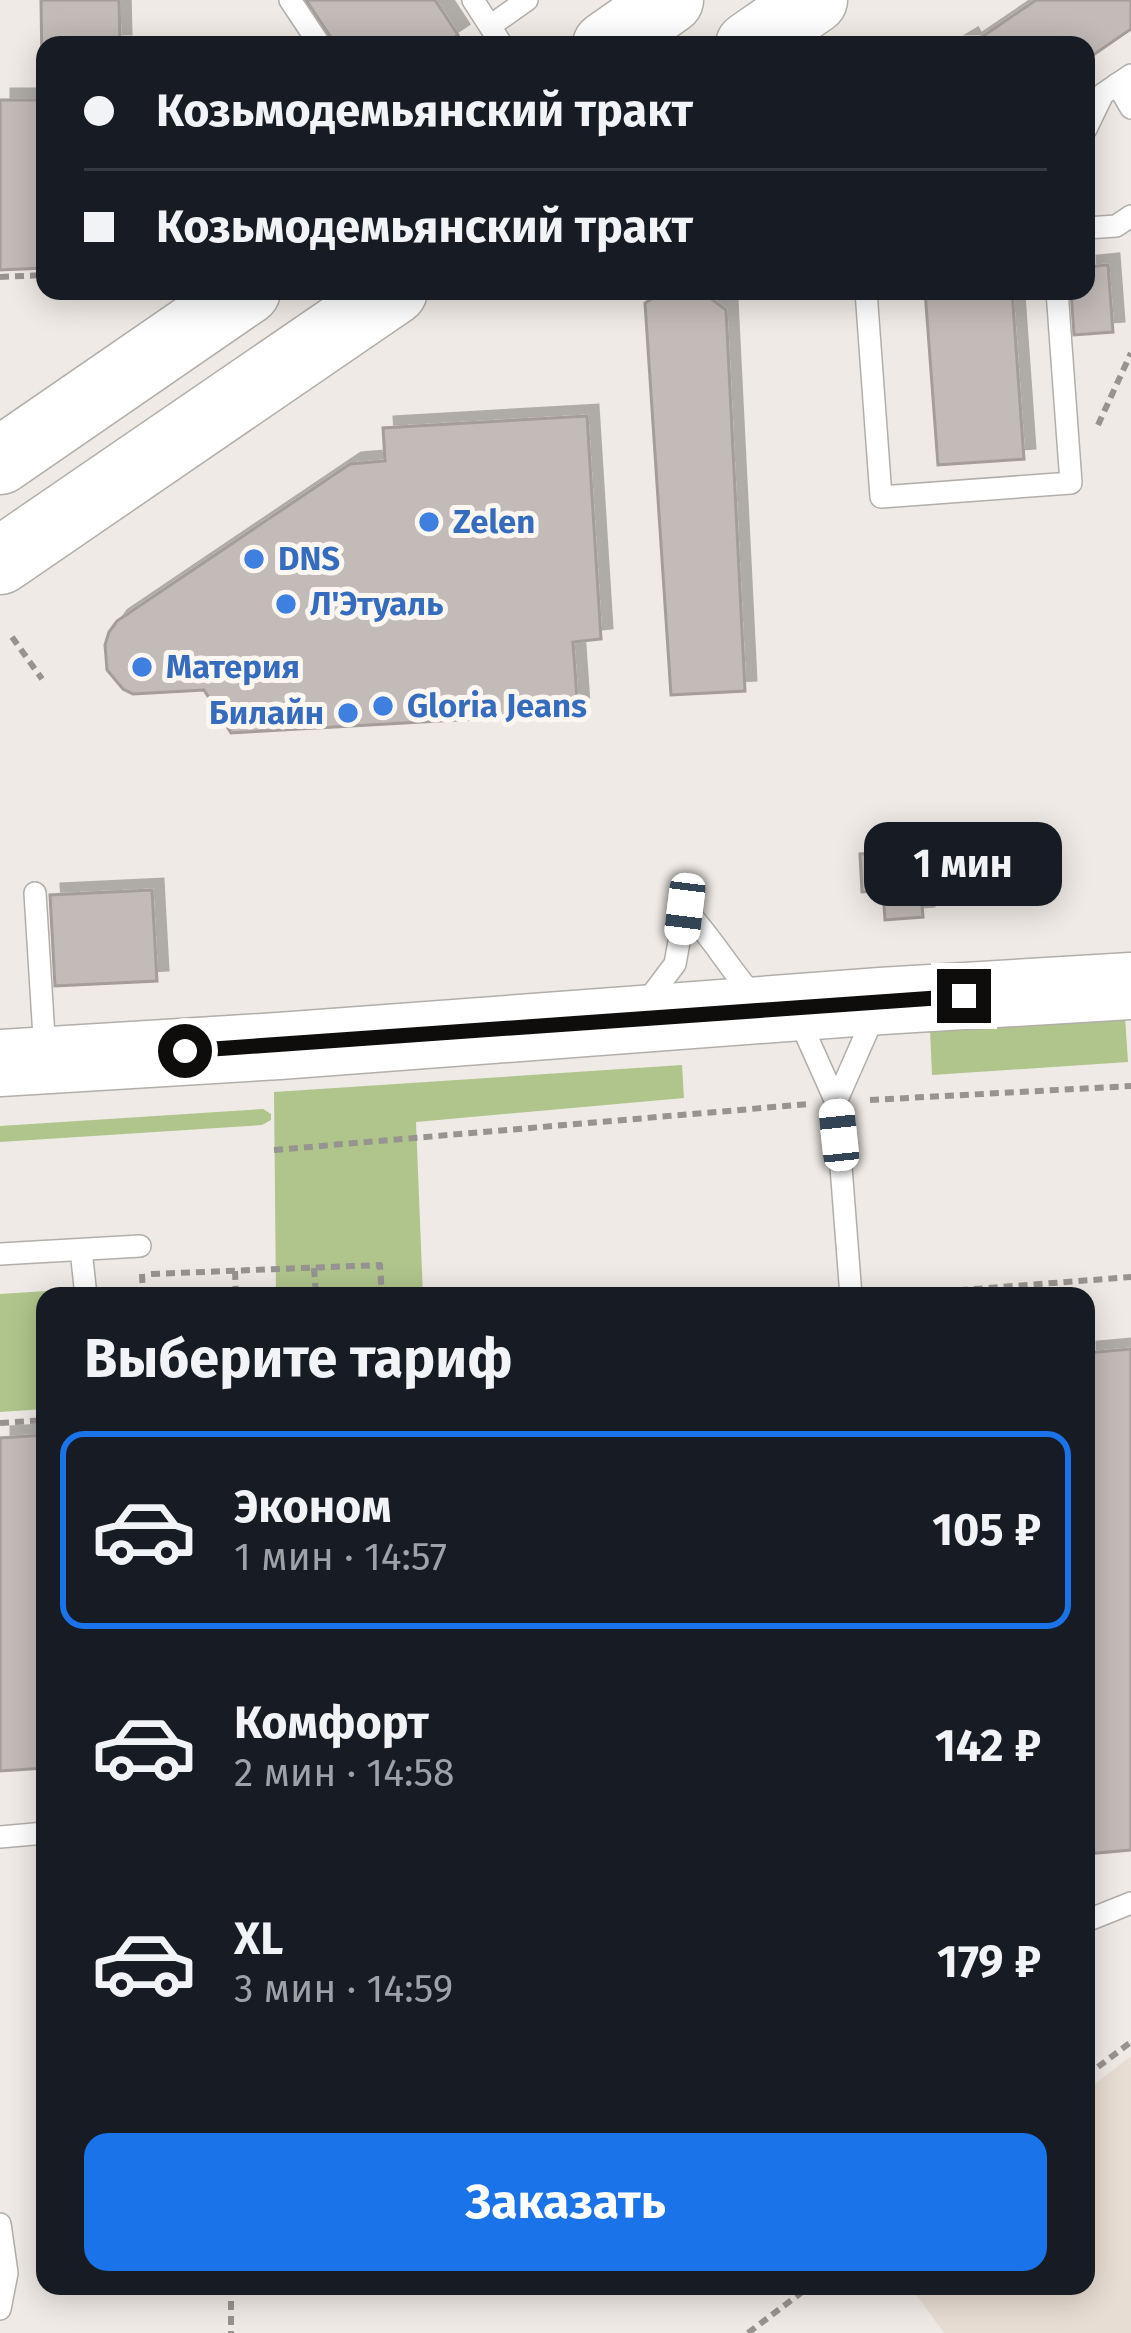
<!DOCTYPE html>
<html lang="ru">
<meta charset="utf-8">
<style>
:root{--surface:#171b24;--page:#242831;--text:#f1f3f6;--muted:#9ea1a6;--line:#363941;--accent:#1a73e8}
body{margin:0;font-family:"Fira Sans",sans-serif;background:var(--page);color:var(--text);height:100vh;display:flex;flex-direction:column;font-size:45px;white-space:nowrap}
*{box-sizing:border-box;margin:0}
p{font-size:39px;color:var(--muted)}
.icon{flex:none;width:66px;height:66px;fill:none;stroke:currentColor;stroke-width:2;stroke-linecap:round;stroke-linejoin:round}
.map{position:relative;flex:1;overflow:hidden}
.sheet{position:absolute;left:36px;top:1287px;width:1059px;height:1008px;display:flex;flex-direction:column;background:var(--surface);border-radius:24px;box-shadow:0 6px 30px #0003}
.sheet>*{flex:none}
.guide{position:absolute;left:36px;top:36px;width:1059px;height:264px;border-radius:24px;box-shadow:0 6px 30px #0003;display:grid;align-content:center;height:264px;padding:0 48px;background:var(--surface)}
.end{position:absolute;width:54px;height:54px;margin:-27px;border:15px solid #0f0d0c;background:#fff;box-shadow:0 0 0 6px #fff}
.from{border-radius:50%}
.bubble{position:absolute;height:84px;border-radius:24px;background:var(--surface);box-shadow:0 6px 30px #0003;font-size:39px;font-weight:700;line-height:84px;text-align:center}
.car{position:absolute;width:36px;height:72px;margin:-36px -18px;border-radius:15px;box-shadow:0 0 9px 3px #0007;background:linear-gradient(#fff 24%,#345 0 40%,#fff 0 76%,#345 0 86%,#fff 0)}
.guide b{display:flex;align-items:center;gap:42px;height:114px;font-size:45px}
.guide b+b{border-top:3px solid var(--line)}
.guide i{width:30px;height:30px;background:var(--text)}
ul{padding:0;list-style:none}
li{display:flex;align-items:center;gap:36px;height:198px;margin:0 24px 18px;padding:0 24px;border:6px solid transparent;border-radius:24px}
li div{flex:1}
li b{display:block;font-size:45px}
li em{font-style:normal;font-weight:700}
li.selected{border-color:var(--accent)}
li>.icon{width:108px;height:108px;stroke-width:1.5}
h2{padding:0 48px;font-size:54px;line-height:144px}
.primary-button{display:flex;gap:24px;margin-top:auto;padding:24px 48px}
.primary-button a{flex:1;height:138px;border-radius:24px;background:var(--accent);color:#fff;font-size:48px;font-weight:700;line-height:138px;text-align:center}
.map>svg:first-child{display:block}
.built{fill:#e8ddd2}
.green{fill:#b0c58c}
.building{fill:#c2bbb8;stroke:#a49d9a;stroke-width:3;filter:url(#shadow)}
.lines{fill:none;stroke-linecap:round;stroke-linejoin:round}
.service-casing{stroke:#b3aea9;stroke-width:24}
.primary-casing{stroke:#b3aea9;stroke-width:69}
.path{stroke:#979390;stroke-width:6;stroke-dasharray:9 6;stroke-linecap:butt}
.service{stroke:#fff;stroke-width:21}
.primary{stroke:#fff;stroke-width:66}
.route{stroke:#0f0d0c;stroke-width:15}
.shop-dot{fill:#3f7fe0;stroke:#fdf7f2;stroke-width:4.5}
.labels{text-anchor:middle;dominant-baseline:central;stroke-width:10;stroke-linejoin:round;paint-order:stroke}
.shop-label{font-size:33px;font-weight:bold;fill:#366cbe;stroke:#fdf7f2;text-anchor:start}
</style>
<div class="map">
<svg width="1131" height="2333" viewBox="0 0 1131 2333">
<defs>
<filter id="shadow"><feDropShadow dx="11" dy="-11" stdDeviation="0" flood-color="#0004"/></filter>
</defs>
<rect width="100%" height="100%" fill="#efeae5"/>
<polygon class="built" points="1131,2056 1131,2333 944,2333 910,2286 1086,2286 1086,2091"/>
<g class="green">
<polygon points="1125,1017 1128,1062 932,1075 930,1030"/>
<polygon points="682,1065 684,1098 416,1122 423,1296 276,1296 274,1092"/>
<polygon points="263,1109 271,1114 271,1120 262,1125 0,1142 0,1126"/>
<polygon points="63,1290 64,1296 45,1296 45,1409 0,1412 0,1294"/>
</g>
<g class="building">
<polygon points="41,0 119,0 120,45 45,45 45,67 42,67"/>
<polygon points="306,0 435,0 458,35 443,45 336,45"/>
<polygon points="1036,0 1131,0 1131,29 1086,60 1086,45 957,45 967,39 970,45"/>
<polygon points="0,100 45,100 45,268 0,270"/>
<polygon points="1108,265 1113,332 1074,335 1071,291 1086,291 1086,267"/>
<polygon points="665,291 701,291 726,310 745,691 671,695 645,303"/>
<polygon points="925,291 1012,291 1024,459 938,465"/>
<polygon points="587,416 601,639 573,642 578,713 231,733 204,690 133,694 123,689 107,670 105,645 109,632 117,621 350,464 385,461 383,428"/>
<polygon points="918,851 923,917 885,920 883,891 862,892 860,854"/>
<polygon points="152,890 157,981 55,986 50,895"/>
<polygon points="1131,1349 1131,1850 1086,1854 1086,1353"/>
<polygon points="45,1435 45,1768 0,1771 0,1438"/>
</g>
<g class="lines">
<g class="service-casing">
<g id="service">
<polyline points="290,0 320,45"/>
<polyline points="473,0 502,45"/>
<polyline points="490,26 527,0"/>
<polyline points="1117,84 1131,108"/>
<polyline points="1086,129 1103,94 1131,75"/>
<polyline points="1086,228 1116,226 1131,216"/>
<polyline points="866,291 881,497 1071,483 1057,291"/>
<polyline points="35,893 45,1053"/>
<path d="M685,909C712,937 730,970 756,999"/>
<polyline points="644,1005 675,964 685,909"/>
<polyline points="798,1017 836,1102 851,1296"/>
<polyline points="836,1102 877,1009"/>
<polyline points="81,1250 86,1296"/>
<polyline points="0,1254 140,1246"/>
<polyline points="0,1837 45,1833"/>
<polyline points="1086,1921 1131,1903"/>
<polyline points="0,2224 7,2273 0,2309"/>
</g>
</g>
<g class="primary-casing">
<g id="primary">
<polyline points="606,45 670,0"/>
<polyline points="749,45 814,0"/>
<polyline points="0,461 247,291"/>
<polyline points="0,561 394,291"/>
<polyline points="0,1063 279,1046 881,1001 1131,986"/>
</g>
</g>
<g class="path">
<polyline points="0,277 45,275"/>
<polyline points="1098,425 1131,353"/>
<polyline points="12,637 42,679"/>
<polyline points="870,1100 1131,1086"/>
<polyline points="274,1150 809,1104"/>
<polyline points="314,1268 316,1296"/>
<polyline points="235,1271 236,1296"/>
<polyline points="142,1274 143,1296"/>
<polyline points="151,1274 380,1265 382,1296"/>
<polyline points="884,1296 1131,1277"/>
<polyline points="0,1423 45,1420"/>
<polyline points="1086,2076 1131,2042"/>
<polyline points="231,2286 231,2333"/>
<polyline points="748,2333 810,2286"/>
</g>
<use href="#service" class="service"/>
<use href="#primary" class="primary"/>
</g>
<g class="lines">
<polyline class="route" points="185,1051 964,996"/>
</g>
<g class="shop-dot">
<circle cx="429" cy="522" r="12"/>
<circle cx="254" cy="559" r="12"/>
<circle cx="286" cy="604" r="12"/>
<circle cx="142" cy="667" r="12"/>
<circle cx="383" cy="706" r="12"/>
<circle cx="348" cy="713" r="12"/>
</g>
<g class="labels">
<g class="shop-label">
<text x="453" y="522">Zelen</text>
<text x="278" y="559">DNS</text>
<text x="310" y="604">Л'Этуаль</text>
<text x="166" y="667">Материя</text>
<text x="407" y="706">Gloria Jeans</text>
<text x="324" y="713" text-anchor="end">Билайн</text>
</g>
</g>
</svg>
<i class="end from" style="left:185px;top:1051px"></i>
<i class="end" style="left:964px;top:996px"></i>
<div class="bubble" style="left:864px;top:822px;width:198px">1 мин</div>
<i class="car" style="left:685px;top:909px;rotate:187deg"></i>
<i class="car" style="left:839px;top:1135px;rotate:354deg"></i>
<div class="guide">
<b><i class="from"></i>Козьмодемьянский тракт</b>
<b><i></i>Козьмодемьянский тракт</b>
</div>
<section class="sheet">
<h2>Выберите тариф</h2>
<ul>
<li class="selected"><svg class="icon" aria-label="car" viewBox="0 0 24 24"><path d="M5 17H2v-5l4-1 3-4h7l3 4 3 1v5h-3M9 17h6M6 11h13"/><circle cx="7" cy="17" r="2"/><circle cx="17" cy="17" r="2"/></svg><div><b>Эконом</b><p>1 мин · 14:57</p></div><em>105 ₽</em></li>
<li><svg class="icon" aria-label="car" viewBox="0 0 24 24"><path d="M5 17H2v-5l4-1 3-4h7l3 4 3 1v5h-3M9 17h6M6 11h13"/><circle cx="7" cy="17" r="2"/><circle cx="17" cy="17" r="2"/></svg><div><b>Комфорт</b><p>2 мин · 14:58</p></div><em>142 ₽</em></li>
<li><svg class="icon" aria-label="car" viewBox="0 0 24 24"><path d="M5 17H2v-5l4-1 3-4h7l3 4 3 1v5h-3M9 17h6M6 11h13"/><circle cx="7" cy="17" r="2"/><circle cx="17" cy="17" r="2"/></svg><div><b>XL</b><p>3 мин · 14:59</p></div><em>179 ₽</em></li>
</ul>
<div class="primary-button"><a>Заказать</a></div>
</section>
</div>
